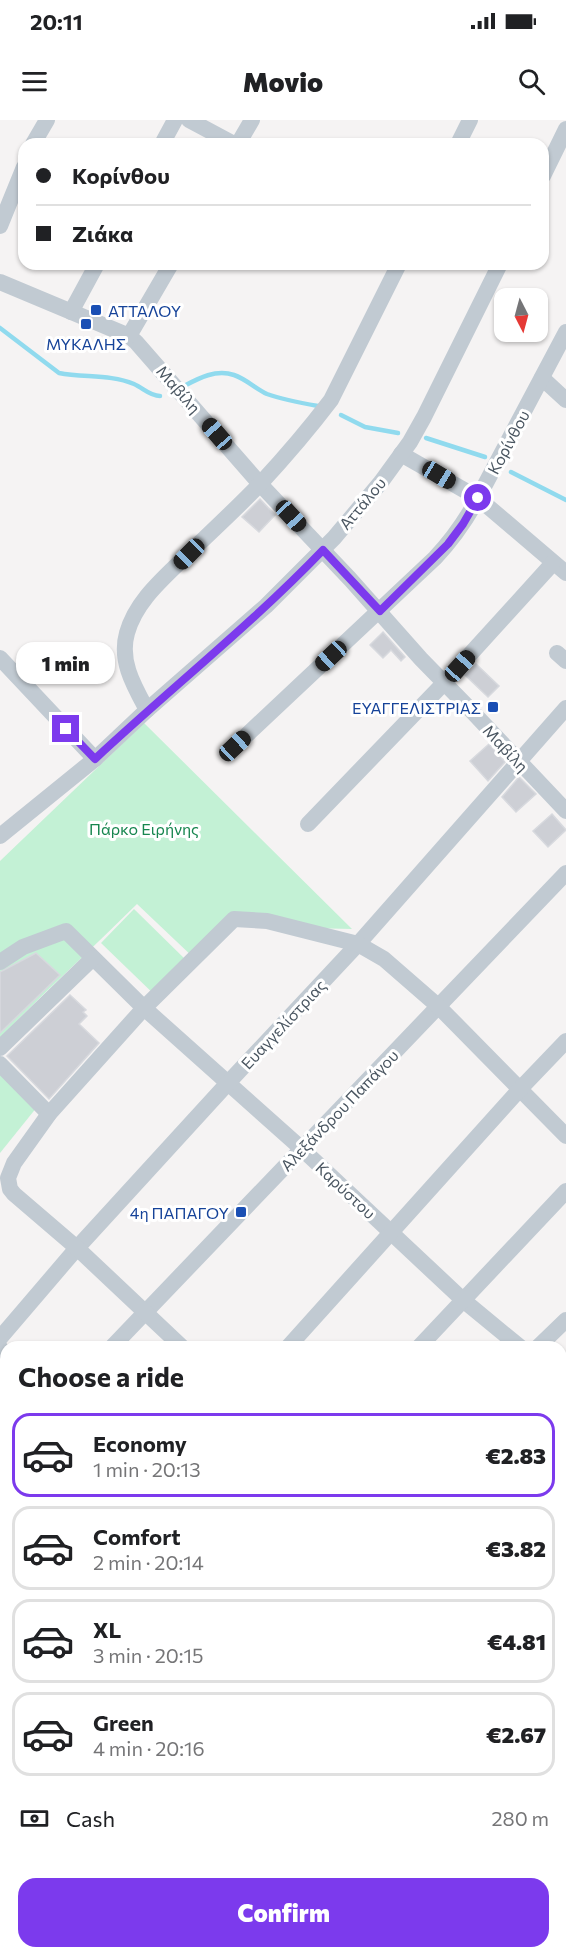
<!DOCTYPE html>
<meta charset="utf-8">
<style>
:root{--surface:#fff;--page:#f6f6f6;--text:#202124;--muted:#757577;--line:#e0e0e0;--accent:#7c3aed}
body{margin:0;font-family:Commissioner,sans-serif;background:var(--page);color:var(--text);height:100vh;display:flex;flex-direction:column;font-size:22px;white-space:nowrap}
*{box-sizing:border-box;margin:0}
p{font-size:20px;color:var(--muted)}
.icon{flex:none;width:33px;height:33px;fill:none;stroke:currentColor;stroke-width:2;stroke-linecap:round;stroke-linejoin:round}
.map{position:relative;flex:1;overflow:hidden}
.details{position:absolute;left:0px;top:1221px;width:567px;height:618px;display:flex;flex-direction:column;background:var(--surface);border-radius:18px 18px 0 0;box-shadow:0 2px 4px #0004}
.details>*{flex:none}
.guide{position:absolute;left:18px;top:18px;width:531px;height:132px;border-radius:18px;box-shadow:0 2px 4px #0004;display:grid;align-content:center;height:132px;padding:0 18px;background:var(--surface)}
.needle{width:39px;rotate:174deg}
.tools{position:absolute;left:494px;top:168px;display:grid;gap:12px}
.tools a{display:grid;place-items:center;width:54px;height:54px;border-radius:12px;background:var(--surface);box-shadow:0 2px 4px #0004;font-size:30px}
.end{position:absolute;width:27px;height:27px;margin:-14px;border:8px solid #7c3aed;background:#fff;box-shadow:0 0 0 3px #fff}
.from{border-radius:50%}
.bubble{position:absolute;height:42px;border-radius:18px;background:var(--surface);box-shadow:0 2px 4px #0004;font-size:20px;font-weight:800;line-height:42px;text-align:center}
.car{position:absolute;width:18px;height:36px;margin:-18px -9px;border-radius:8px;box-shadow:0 0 4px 2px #0007;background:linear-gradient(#222 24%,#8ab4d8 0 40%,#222 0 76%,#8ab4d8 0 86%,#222 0)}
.guide b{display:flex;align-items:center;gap:21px;height:57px;font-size:22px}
.guide b+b{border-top:2px solid var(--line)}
.guide i{width:15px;height:15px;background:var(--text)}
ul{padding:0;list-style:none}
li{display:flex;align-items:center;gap:18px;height:84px;margin:0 12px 9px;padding:0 6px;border:3px solid var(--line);border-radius:18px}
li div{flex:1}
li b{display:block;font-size:22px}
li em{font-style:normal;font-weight:800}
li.current{border-color:var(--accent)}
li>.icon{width:54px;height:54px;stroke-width:1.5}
h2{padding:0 18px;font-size:27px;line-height:72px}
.pay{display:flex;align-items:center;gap:15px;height:66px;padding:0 18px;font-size:22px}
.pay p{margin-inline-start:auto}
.cta{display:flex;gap:12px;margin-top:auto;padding:12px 18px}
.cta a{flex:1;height:69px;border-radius:18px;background:var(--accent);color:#fff;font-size:24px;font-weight:800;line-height:69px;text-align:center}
.status{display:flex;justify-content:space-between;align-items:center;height:42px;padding:0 30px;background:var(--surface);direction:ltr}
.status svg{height:16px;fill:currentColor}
header{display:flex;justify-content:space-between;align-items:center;height:78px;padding:0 18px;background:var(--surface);font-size:27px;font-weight:800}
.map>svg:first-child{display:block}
.green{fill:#c3f1d5}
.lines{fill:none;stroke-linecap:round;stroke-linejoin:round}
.stream{stroke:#90daee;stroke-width:4.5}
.building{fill:#cdcfd5;stroke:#d7d9de;stroke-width:1.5}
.minor{stroke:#c1cad2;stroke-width:16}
.route{stroke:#7c3aed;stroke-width:8}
.transit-dot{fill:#1a4fb4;stroke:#fff;stroke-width:2}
.labels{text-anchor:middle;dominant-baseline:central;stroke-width:6;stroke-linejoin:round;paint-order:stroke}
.transit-label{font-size:16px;fill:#164399;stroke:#fff;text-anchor:end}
.street-label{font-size:16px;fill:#4a5661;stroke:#fff}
.park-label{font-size:16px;fill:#17864f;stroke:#fff}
</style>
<div class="status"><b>20:11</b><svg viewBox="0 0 49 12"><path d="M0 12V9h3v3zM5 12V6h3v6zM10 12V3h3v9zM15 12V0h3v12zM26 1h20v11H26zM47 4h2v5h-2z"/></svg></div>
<header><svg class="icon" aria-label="menu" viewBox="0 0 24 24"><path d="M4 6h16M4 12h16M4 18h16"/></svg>Movio<svg class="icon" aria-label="search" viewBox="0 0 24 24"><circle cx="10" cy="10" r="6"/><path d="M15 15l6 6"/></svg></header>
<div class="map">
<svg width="566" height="1839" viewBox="0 0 566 1839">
<rect width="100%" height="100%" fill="#f5f3f3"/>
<g class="green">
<path d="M144,603L352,809L228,806L195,839L137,784C92,829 44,872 0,918V741Z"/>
<polygon points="134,789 190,844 160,880 101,823"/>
<polygon points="0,953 37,987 0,1033"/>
<polygon points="566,1442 566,1839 262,1839 258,1833 561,1833 561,1444"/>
</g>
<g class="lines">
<g class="stream">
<path d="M0,208L59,253C84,258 110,254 134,264C143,268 150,276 160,276"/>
<path d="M184,266C199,258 216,249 234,255C246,259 256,269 267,274C284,280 301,283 318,286"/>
<polyline points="341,295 365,307 398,313"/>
<polyline points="426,318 485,337"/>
<polyline points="511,352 566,380"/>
</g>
</g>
<g class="building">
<polygon points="260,379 275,395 259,412 242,397"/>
<polygon points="383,512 405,537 401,541 391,530 383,538 370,525"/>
<polygon points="476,544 499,566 488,577 465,555"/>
<polygon points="489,624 505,642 488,661 470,641"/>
<polygon points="519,657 536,674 516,692 502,677"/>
<polygon points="552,694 566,710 548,727 533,711"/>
<polygon points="36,833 60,855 0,913 0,852"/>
<polygon points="70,875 86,890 83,892 87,896 79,904 99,923 49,979 7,936"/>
</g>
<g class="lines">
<g class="minor">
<polyline points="189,0 234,24"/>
<polyline points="33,24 47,0"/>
<polyline points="162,24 175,0"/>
<polyline points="238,24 252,0"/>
<polyline points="458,24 470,0"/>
<polyline points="543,56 566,9"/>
<polyline points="0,106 24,47"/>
<polyline points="0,162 129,216 136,222 260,364 350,459 421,539 465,584 566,691"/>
<polyline points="71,192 97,144"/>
<polyline points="129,216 171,144"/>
<polyline points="542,258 566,280"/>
<polyline points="401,334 478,378 566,453"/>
<polyline points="557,533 566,541"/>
<polyline points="0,538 95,639"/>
<path d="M147,590C134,566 119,541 127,513C136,480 165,457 188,434C212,411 237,388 260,364C285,337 309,309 331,280L399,144"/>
<path d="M235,626L435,438C452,420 466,400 478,378L566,212"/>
<polyline points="308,704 444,563 553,443"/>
<polyline points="0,716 95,639 147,590 266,486 334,418 381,362 410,322 424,297 500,144"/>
<polyline points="0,842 23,827 66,811 144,888 302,1029 463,1180 520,1227"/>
<polyline points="0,928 93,838"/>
<polyline points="0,944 49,994"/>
<polyline points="0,1218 77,1128 227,964 358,824 566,588"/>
<polyline points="112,1227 566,753"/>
<polyline points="182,1227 77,1128 14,1074 10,1069 8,1058 14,1043 49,994 144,888 234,799 267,801 358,824 384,839 438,886 566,1016"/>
<polyline points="288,1227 520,969 566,921"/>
<polyline points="419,1227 566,1071"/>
<polyline points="538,1227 566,1200"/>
<polyline points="0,1228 6,1235"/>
<polyline points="561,1266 566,1271"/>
<polyline points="0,1344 6,1337"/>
<polyline points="561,1346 566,1341"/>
<polyline points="0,1515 6,1509"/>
<polyline points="0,1548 6,1554"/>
<polyline points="0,1632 6,1626"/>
<polyline points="0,1753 6,1748"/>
<polyline points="0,1778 6,1785"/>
<polyline points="53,1833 58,1839"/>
<polyline points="32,1839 38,1833"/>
<polyline points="165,1839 173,1833"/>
<polyline points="244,1839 252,1833"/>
</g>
</g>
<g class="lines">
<path class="route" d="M66,609L95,639C170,569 252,504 323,430L380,491L448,424L463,404L478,378"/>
</g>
<g class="transit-dot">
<rect x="90" y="184" width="12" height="12" rx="3"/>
<rect x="80" y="198" width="12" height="12" rx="3"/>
<rect x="487" y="581" width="12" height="12" rx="3"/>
<rect x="235" y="1086" width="12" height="12" rx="3"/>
</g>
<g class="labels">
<g class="transit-label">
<text x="108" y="190" text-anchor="start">ΑΤΤΑΛΟΥ</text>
<text x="86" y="223" text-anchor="middle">ΜΥΚΑΛΗΣ</text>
<text x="481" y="587">ΕΥΑΓΓΕΛΙΣΤΡΙΑΣ</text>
<text x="229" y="1092">4η ΠΑΠΑΓΟΥ</text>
</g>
<g class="street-label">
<text transform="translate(179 269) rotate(49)">Μαβίλη</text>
<text transform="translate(508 322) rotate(-62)">Κορίνθου</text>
<text transform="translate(362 383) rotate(-50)">Αττάλου</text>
<text transform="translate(506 628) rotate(47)">Μαβίλη</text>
<text transform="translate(283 904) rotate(-47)">Ευαγγελίστριας</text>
<text transform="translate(339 990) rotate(-46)">Αλεξάνδρου Παπάγου</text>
<text transform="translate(346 1070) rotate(43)">Καρύστου</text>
</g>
<g class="park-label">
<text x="144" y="708">Πάρκο Ειρήνης</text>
</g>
</g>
</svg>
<div class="tools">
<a><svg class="needle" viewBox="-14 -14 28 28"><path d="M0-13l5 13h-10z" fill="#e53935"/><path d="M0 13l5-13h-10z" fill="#757577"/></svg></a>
</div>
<i class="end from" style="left:478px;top:378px"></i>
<i class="end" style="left:66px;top:609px"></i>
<div class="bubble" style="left:16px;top:522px;width:99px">1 min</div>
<i class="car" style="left:217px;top:314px;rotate:319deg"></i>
<i class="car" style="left:439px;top:355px;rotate:121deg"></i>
<i class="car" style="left:291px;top:396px;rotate:137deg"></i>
<i class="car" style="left:189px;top:434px;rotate:225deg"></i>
<i class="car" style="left:331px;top:536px;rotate:227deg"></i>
<i class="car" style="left:460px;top:546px;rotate:42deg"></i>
<i class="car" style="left:235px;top:626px;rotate:47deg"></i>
<div class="guide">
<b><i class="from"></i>Κορίνθου</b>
<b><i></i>Ζιάκα</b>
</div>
<section class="details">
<h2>Choose a ride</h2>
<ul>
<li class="current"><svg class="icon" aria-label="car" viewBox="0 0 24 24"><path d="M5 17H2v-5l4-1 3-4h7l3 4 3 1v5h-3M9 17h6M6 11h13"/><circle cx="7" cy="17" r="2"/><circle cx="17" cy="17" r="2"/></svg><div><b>Economy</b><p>1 min · 20:13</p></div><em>€2.83</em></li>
<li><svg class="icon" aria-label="car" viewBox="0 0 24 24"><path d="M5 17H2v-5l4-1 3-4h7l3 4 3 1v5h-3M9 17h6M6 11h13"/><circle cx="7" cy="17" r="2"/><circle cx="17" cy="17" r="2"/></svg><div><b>Comfort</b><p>2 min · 20:14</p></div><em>€3.82</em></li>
<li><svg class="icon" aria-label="car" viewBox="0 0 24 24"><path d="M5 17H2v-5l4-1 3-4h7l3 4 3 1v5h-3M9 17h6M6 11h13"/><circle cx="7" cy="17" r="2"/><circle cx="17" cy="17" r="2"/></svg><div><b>XL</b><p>3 min · 20:15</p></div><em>€4.81</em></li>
<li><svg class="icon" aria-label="car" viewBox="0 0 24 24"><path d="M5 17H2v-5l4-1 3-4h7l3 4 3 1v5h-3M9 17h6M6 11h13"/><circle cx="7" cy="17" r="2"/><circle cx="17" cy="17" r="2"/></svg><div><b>Green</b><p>4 min · 20:16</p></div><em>€2.67</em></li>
</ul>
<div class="pay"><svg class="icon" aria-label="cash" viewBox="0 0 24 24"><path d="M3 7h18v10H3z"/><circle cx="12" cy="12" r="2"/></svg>Cash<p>280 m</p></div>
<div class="cta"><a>Confirm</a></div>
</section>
</div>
